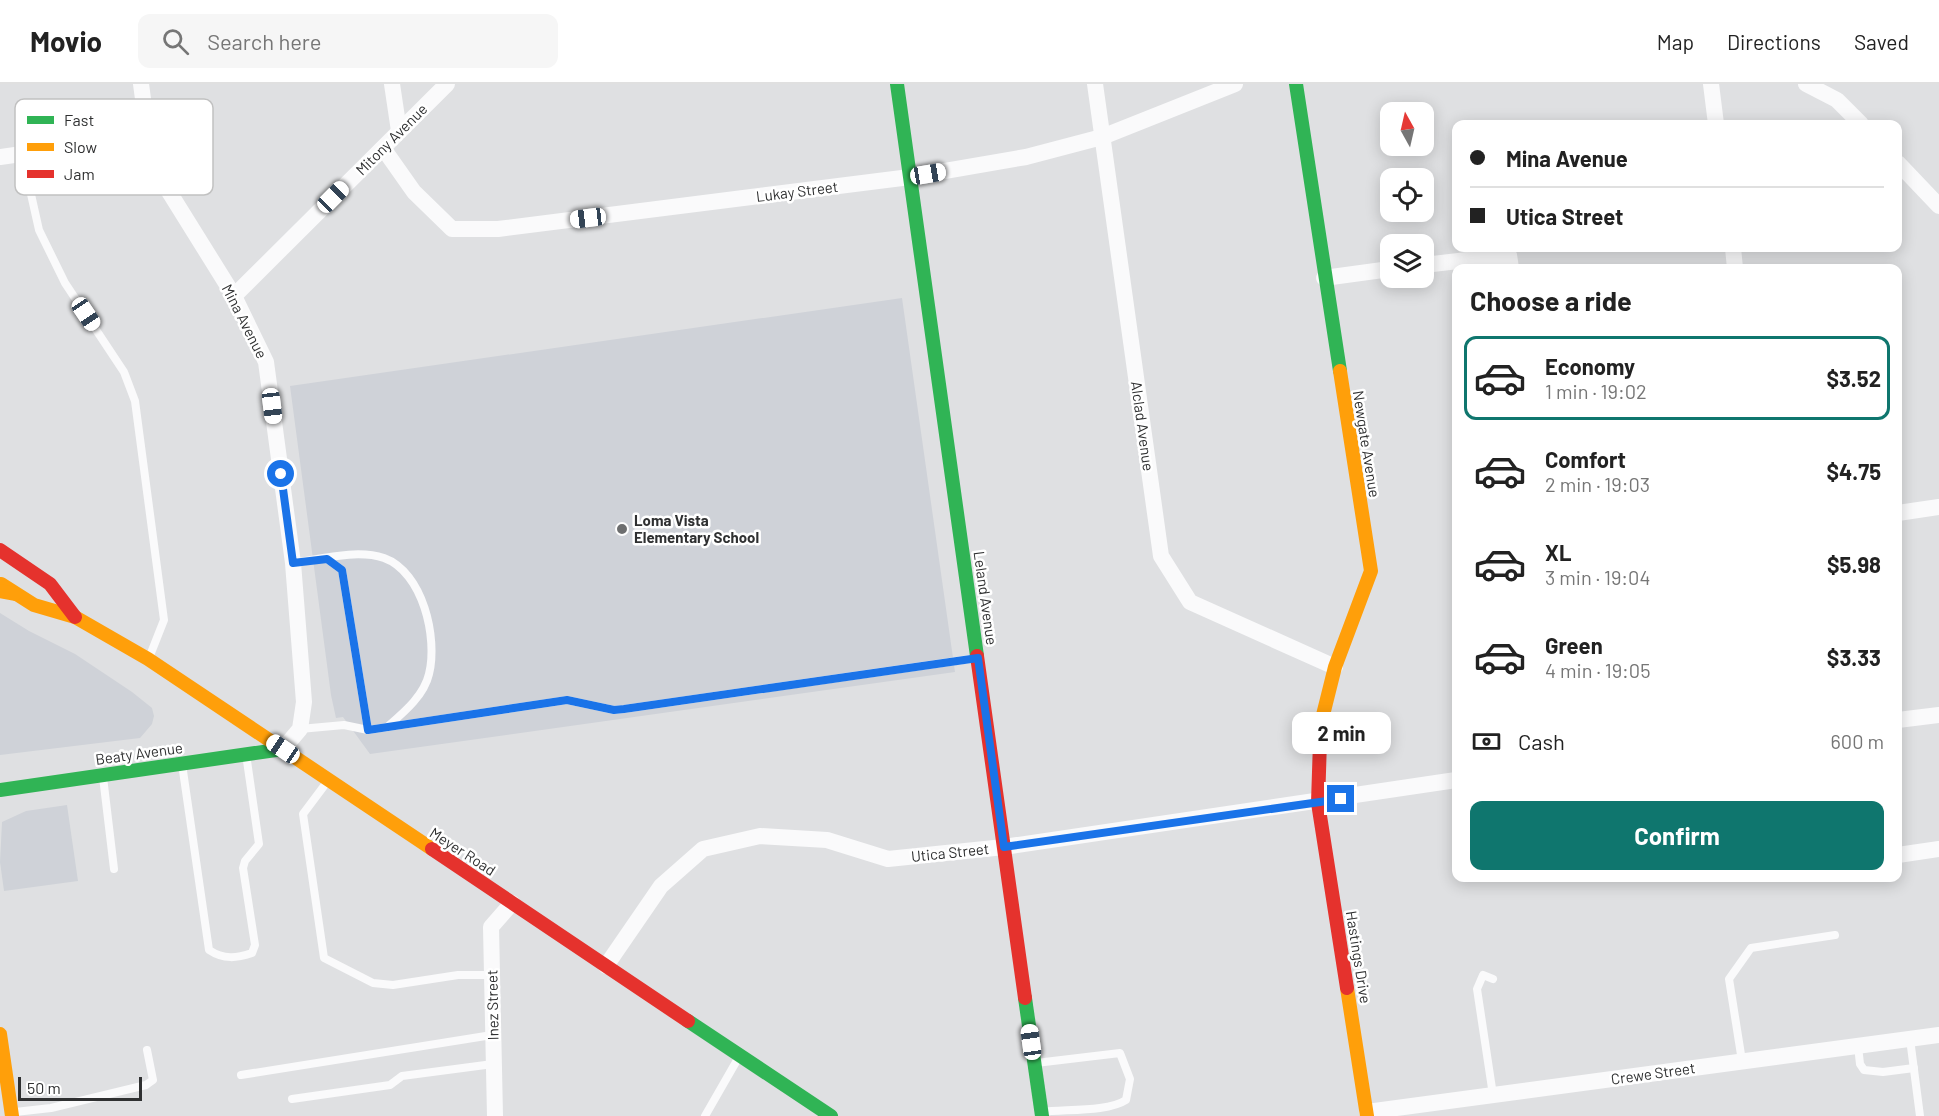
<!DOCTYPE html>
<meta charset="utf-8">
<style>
:root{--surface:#fff;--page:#f6f6f6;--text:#222;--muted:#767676;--line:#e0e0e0;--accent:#0f766e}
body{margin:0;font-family:Barlow,sans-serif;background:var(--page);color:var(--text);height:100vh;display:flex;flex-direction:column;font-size:22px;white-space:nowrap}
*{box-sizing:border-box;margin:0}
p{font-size:20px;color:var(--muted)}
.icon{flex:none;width:33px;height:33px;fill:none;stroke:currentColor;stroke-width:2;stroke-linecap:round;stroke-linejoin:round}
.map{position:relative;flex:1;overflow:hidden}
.sheet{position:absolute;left:1452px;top:180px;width:450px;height:618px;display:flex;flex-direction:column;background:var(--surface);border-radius:12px;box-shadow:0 3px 15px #0003}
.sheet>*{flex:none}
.top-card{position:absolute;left:1452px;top:36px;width:450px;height:132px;border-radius:12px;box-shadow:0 3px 15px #0003;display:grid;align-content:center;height:132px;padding:0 18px;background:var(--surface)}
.needle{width:39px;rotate:352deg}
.controls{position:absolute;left:1380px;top:18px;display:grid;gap:12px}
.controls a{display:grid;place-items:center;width:54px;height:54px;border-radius:12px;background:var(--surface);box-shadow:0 3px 15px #0003;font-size:30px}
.scale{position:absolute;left:18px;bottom:15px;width:124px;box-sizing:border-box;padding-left:6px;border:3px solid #2f3031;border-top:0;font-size:16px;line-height:21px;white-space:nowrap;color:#2f3031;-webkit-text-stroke:4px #fff;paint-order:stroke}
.end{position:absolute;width:27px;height:27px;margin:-14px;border:8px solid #1a73e8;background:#fff;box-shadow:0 0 0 3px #fff}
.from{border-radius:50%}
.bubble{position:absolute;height:42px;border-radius:12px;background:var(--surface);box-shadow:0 3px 15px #0003;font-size:20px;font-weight:700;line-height:42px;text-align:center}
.car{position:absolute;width:18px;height:36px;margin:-18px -9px;border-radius:8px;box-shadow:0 0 4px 2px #0007;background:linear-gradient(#fff 24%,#345 0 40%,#fff 0 76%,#345 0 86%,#fff 0)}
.top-card b{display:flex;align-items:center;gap:21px;height:57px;font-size:22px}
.top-card b+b{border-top:2px solid var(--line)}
.top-card i{width:15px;height:15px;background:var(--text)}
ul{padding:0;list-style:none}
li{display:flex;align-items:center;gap:18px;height:84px;margin:0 12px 9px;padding:0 6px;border:3px solid transparent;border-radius:12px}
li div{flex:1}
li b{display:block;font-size:22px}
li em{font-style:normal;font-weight:700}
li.current{border-color:var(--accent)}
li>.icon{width:54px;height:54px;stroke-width:1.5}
h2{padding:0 18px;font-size:27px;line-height:72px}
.pay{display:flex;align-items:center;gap:15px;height:66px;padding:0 18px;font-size:22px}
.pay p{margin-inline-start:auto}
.primary-button{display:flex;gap:12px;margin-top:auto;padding:12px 18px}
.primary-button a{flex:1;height:69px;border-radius:12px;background:var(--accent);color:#fff;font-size:24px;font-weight:700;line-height:69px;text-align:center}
header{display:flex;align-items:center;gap:36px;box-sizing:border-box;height:84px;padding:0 30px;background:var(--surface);border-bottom:2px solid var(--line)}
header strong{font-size:28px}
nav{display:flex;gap:33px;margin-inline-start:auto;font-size:21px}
.search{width:420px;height:54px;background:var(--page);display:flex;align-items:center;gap:15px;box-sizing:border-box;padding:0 21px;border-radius:12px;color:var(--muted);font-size:22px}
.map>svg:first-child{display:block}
.built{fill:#cfd2d8}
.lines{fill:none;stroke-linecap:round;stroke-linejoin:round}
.lane{stroke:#fafafb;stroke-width:8}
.street{stroke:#fafafb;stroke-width:16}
.fast{stroke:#30b455;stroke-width:14}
.slow{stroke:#ff9f0a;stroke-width:14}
.jam{stroke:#e5322d;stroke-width:14}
.route{stroke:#1a73e8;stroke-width:8}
.poi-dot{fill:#6d6e6f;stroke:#fff;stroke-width:2}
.labels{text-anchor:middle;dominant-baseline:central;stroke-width:5;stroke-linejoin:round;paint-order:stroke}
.street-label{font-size:15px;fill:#2f3031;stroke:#fff}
.poi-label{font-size:15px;font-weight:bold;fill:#2f3031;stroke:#fff;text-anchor:start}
.key{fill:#fff;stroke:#c1c1c1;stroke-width:1.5}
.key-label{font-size:16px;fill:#2f3031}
</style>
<header>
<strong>Movio</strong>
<div class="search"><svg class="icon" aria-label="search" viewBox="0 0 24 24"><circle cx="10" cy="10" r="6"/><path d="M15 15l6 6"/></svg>Search here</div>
<nav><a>Map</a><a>Directions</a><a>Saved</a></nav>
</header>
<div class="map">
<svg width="1939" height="1032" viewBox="0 0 1939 1032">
<rect width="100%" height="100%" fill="#dfe0e2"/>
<g class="built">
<polygon points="902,214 955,588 370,670 343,633 336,634 331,611 290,302"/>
<polygon points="0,529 29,547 75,570 132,608 152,624 154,632 152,640 140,654 0,671"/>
<polygon points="67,721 78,797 4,807 0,778 2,738 26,727"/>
</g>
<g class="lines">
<g class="lane">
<polyline points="22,70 39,146 65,199 124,288 135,317 164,536 149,574"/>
<polyline points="327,475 342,486 368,646"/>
<path d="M293,479C321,475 357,465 384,474C423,488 438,554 429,590C424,612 403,629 387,643"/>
<polyline points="300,645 344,641 368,646 567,616 614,626 624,625 977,574"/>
<path d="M182,680L209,866C224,876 237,874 252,869L255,861L243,784L245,777L259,760L246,670"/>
<polyline points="103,693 114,785"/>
<polyline points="327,698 303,730 324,874 373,899 393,901 458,891 491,891"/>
<polyline points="1910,955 1920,1032"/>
<polyline points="1858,962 1860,980 1864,986 1883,988 1914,984"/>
<polyline points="1742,977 1729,895 1751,864 1835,851"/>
<path d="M1036,979L1120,969L1130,995L1126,1016C1108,1028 1065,1025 1042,1028"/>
<polyline points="241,991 492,951"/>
<polyline points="1493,1011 1477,905 1483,891 1493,895"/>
<polyline points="292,1015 390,1001 402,992 493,980"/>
<polyline points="15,1028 51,1024 146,1001 153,996 147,966"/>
<polyline points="705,1032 740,971"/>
</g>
<g class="street">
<polyline points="141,0 148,52 168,106 234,212 266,278 293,479 304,618 300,645 283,665"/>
<polyline points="392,0 399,47"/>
<polyline points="1095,0 1161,472 1190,518 1335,583"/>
<polyline points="1711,0 1716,40"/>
<polyline points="1806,0 1837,16 1861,40"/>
<polyline points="383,64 414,108 452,145 498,145 910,93 1026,73 1102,53 1235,0"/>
<polyline points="0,73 148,52"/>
<polyline points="1898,79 1939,122"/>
<polyline points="1733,164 1735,184"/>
<polyline points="1424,181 1509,171 1511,184"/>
<polyline points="1324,194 1390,185"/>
<polyline points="234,212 447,0"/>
<polyline points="1898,429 1939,423"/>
<polyline points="1898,636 1939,631"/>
<polyline points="1898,771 1939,765"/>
<polyline points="606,882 661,802 703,765 760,752 827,756 888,775 1004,763 1456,696"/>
<polyline points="1367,1028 1939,951"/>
<polyline points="495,1032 491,843 512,819"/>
</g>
<g class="fast">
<polyline points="897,0 977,572"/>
<polyline points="1296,0 1340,287"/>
<polyline points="0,706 283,665"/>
<polyline points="1025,914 1042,1032"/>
<polyline points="688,937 831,1032"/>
</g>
<g class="slow">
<polyline points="1,500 34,521 75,533 148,575 432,765"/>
<polyline points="0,507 15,510"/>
<polyline points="1320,657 1321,639 1335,583 1371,487 1340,287"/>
<polyline points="1347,904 1367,1032"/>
<polyline points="0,950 12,1032"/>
</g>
<g class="jam">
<polyline points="0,466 50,500 75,533"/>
<polyline points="977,572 1025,914"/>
<polyline points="1320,657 1318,719 1347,904"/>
<polyline points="432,765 688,937"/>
</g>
</g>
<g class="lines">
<polyline class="route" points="281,390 293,479 327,475 342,486 368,646 567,616 614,626 624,625 978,574 1004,763 1341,715"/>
</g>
<circle class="poi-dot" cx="622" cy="445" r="6"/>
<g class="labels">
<g class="street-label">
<text transform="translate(391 55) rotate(-45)">Mitony Avenue</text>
<text transform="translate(797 107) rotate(-7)">Lukay Street</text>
<text transform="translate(245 237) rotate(63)">Mina Avenue</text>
<text transform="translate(1143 342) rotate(82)">Alclad Avenue</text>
<text transform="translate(1367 360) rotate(81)">Newgate Avenue</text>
<text transform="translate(986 514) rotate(82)">Leland Avenue</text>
<text transform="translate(139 669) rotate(-8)">Beaty Avenue</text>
<text transform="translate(463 767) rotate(33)">Meyer Road</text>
<text transform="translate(950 768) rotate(-6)">Utica Street</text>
<text transform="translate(1359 873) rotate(81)">Hastings Drive</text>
<text transform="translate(492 921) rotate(-91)">Inez Street</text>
<text transform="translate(1653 989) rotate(-8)">Crewe Street</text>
</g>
<g class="poi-label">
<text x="634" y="436">Loma Vista<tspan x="634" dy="17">Elementary School</tspan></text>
</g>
</g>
<rect x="15" y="15" width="198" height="96" rx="9" class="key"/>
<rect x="27" y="32" width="27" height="8" fill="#30b455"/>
<rect x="27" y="59" width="27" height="8" fill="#ff9f0a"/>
<rect x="27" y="86" width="27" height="8" fill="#e5322d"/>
<g class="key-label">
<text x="64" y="42">Fast</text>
<text x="64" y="69">Slow</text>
<text x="64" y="96">Jam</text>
</g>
</svg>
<div class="controls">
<a><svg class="needle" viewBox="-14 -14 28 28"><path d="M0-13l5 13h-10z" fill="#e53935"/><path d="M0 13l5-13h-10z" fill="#767676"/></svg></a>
<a><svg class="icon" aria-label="locate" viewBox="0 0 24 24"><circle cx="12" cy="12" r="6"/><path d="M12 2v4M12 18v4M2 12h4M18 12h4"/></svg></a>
<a><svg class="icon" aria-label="layers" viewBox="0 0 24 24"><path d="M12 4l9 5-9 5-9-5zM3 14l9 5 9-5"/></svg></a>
</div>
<div class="scale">50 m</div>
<i class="end from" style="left:281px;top:390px"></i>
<i class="end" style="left:1341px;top:715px"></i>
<div class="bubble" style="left:1292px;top:628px;width:99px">2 min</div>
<i class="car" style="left:928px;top:90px;rotate:80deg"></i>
<i class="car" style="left:333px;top:113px;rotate:45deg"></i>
<i class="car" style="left:588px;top:134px;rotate:263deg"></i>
<i class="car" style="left:86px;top:230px;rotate:146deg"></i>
<i class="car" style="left:272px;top:322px;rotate:173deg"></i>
<i class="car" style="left:283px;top:665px;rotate:304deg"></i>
<i class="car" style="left:1031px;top:958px;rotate:352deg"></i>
<div class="top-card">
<b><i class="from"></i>Mina Avenue</b>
<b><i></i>Utica Street</b>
</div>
<section class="sheet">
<h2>Choose a ride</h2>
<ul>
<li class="current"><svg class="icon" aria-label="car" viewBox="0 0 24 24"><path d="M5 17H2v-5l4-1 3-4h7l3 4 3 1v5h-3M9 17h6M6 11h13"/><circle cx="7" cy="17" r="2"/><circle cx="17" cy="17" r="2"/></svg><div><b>Economy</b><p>1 min · 19:02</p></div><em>$3.52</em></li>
<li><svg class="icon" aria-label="car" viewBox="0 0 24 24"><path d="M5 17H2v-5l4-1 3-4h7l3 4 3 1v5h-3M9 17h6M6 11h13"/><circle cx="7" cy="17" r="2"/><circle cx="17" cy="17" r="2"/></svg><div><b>Comfort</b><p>2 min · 19:03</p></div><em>$4.75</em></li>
<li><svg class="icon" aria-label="car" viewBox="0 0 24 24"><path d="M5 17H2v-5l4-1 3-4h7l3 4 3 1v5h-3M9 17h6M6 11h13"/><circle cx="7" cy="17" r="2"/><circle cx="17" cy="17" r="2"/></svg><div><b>XL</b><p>3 min · 19:04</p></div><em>$5.98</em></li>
<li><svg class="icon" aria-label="car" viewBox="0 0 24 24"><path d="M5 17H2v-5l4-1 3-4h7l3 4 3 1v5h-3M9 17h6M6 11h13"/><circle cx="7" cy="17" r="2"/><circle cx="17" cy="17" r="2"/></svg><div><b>Green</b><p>4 min · 19:05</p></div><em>$3.33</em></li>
</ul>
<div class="pay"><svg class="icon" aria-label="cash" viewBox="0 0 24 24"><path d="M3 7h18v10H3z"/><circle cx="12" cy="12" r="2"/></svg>Cash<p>600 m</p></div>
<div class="primary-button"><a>Confirm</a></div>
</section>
</div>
